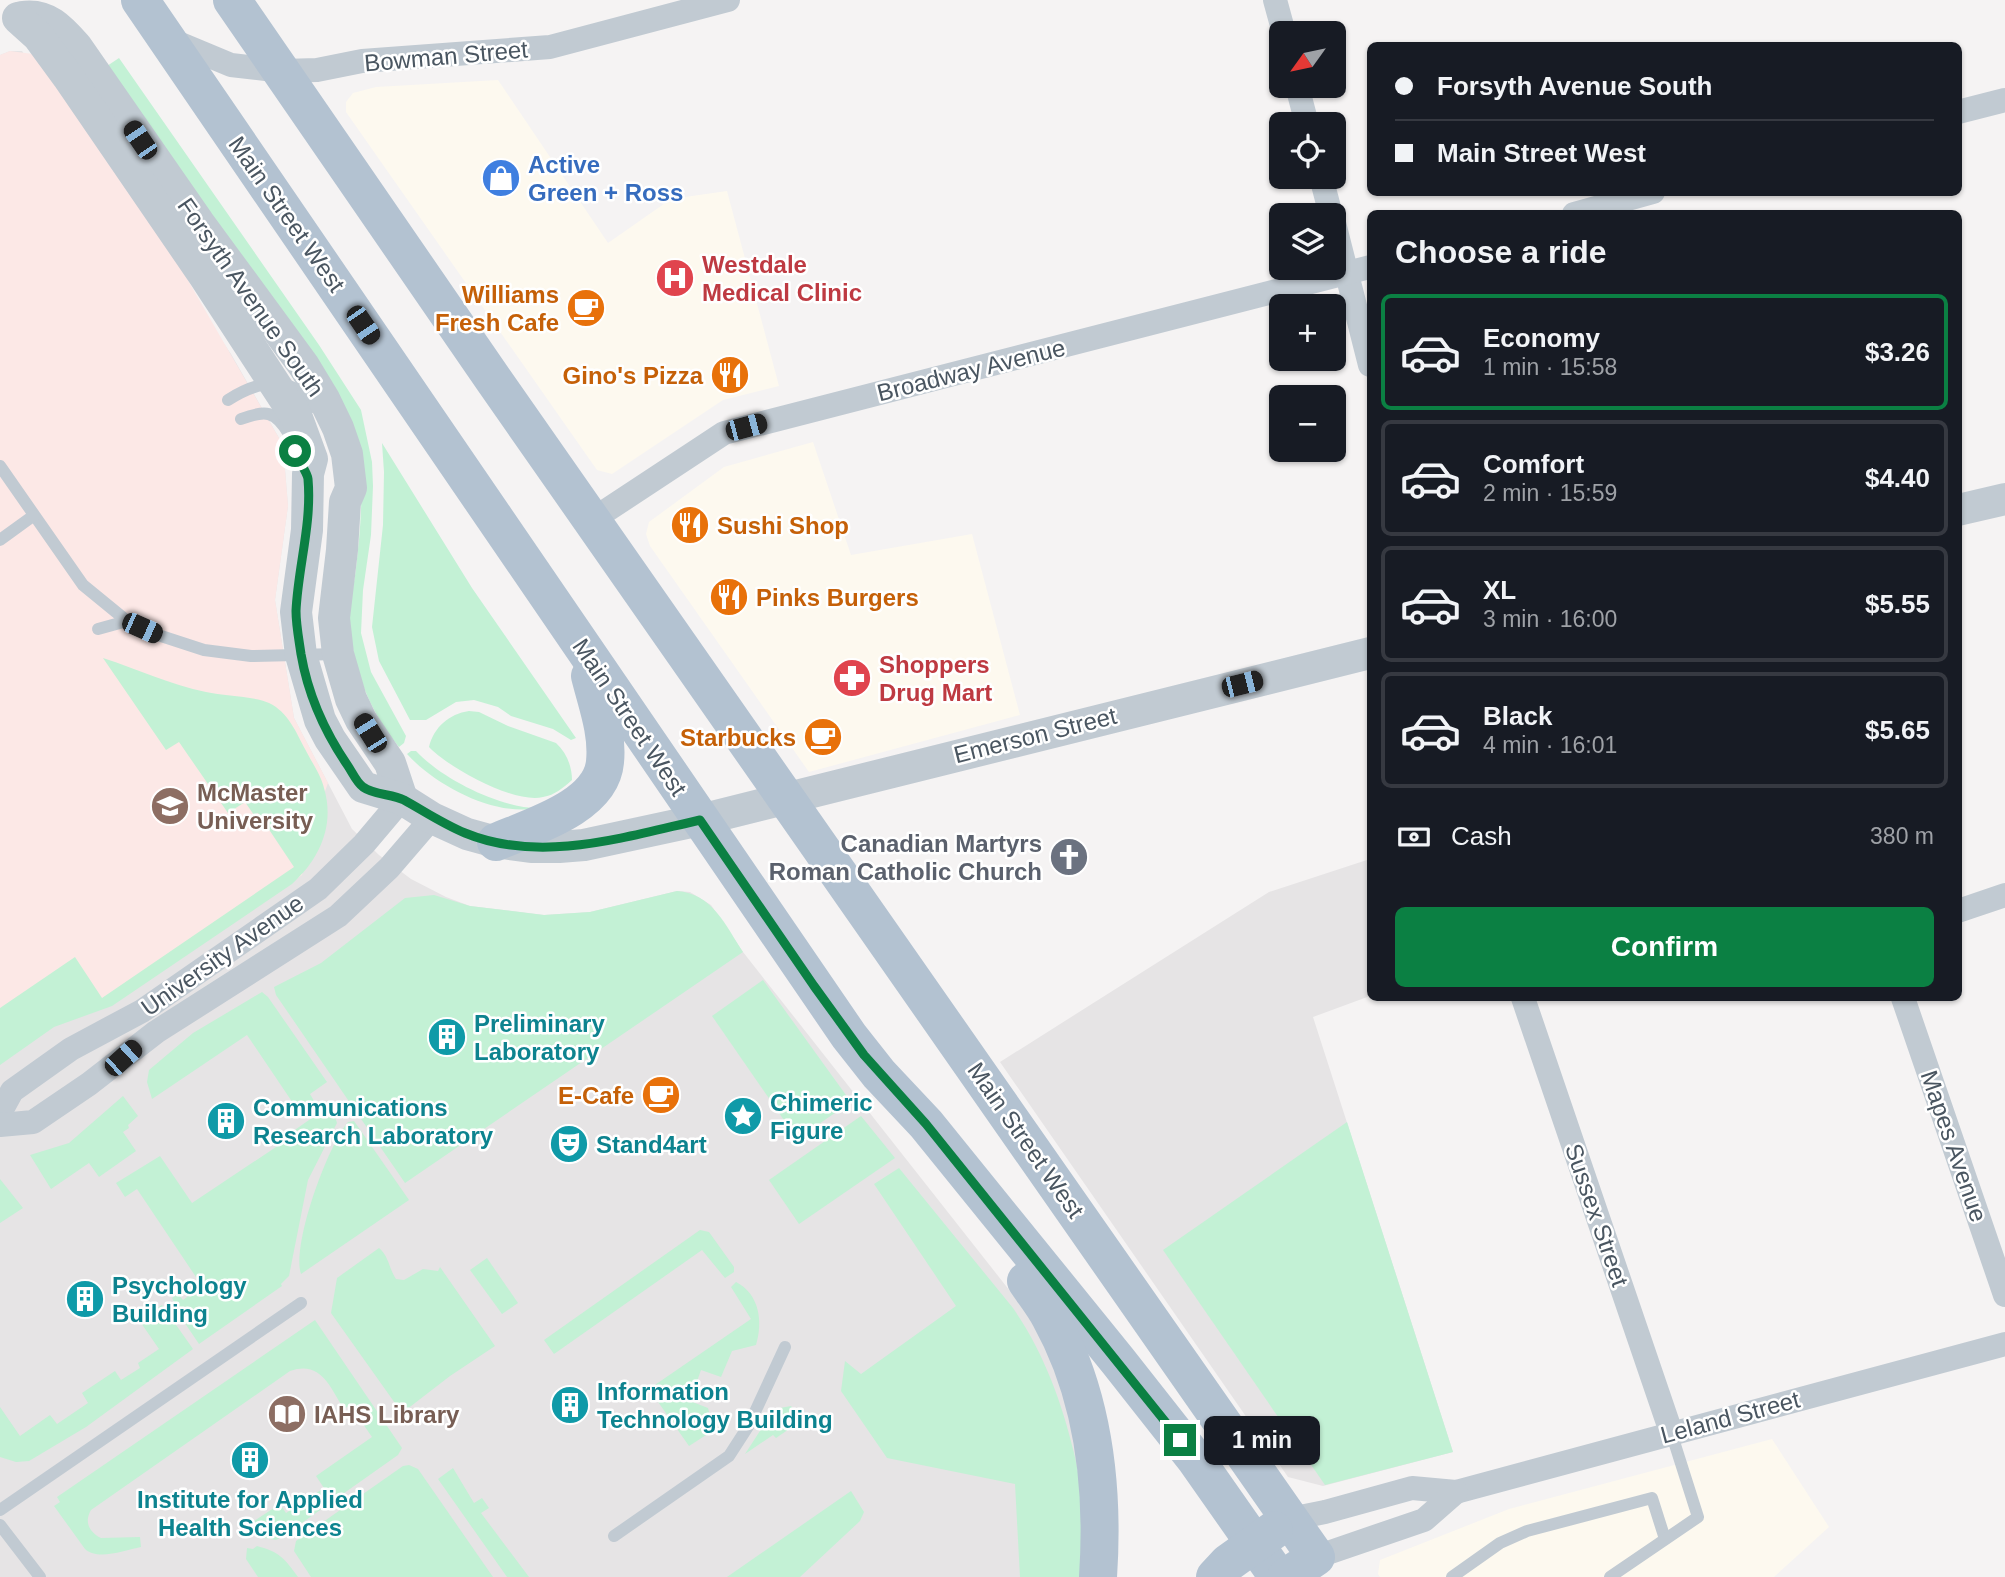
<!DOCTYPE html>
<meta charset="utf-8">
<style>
:root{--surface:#171b24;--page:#242831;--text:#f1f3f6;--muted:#9ea1a6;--line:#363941;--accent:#0b8043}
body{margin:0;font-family:Arial,sans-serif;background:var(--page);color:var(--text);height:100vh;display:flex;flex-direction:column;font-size:26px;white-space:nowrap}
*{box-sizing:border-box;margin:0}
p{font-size:23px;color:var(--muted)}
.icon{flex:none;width:38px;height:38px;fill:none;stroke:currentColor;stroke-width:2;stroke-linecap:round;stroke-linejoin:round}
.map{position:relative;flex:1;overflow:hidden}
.drawer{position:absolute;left:1367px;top:210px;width:595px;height:791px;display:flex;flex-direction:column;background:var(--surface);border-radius:10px;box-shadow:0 2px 5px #0004}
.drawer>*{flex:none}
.hud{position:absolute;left:1367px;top:42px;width:595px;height:154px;border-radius:10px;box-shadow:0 2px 5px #0004;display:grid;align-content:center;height:154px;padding:0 28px;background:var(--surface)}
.needle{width:46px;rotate:237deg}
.buttons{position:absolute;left:1269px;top:21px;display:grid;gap:14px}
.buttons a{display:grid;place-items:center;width:77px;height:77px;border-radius:10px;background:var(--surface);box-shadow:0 2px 5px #0004;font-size:35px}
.end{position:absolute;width:32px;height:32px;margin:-16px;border:9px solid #0b8043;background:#fff;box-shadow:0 0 0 4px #fff}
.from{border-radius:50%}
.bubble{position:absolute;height:49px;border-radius:10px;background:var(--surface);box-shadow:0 2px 5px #0004;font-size:23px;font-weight:700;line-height:49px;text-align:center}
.car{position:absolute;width:21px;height:42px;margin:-21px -10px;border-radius:9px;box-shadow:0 0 5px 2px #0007;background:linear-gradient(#222 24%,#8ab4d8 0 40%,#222 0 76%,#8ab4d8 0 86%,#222 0)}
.hud b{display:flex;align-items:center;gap:24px;height:66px;font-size:26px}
.hud b+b{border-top:2px solid var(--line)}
.hud i{width:18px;height:18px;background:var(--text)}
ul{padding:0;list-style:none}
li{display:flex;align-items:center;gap:21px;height:116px;margin:0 14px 10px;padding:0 14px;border:4px solid var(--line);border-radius:10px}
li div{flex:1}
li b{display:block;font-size:26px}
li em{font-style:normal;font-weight:700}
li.current{border-color:var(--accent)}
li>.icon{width:63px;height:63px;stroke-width:1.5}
h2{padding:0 28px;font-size:32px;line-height:84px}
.pay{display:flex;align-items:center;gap:18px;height:77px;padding:0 28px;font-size:26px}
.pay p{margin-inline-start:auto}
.cta{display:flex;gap:14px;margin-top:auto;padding:14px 28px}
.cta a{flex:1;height:80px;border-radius:10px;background:var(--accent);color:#fff;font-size:28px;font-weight:700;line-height:80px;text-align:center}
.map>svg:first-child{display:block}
.commercial{fill:#fdf9ef}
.education{fill:#e6e4e5}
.medical{fill:#fce8e6}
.green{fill:#c3f1d5}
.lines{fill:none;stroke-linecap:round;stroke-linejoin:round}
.service{stroke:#c1cad2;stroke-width:12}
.minor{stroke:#c1cad2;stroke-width:24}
.tertiary{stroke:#c1cad2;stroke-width:32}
.primary{stroke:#b3c2d1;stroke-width:38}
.route{stroke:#0b8043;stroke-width:9}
.labels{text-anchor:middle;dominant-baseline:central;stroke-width:5;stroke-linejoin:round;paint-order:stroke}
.street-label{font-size:24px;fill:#4a5661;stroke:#fff}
.shop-label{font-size:24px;font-weight:bold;fill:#366cbe;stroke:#fff;text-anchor:start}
.health-label{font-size:24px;font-weight:bold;fill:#be3a42;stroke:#fff;text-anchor:start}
.food-label{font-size:24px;font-weight:bold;fill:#c56008;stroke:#fff;text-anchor:end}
.education-label{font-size:24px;font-weight:bold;fill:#785e54;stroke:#fff;text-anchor:start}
.worship-label{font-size:24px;font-weight:bold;fill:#5b616d;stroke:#fff;text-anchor:end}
.culture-label{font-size:24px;font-weight:bold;fill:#0d838f;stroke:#fff;text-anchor:start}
</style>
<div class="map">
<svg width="2005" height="1577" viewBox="0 0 2005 1577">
<rect width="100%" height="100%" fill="#f5f3f3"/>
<g class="commercial">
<polygon points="498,80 608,243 671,199 727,191 779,386 723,400 612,474 597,470 346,112 346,102 353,93 376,87"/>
<polygon points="813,442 851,555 972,534 1020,715 809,772 650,546 646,534 649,522 724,467"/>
<polygon points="1772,1439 1829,1527 1774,1577 1380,1577 1378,1574 1380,1560 1509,1509"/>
</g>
<g class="education">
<polygon points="10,51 22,51 231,354 283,445 288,506 275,600 294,718 352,829 379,855 411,879 446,897 470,906 544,915 590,912 677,891 690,892 711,905 743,952 1032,1319 1071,1406 1089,1577 0,1577 0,55"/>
<polygon points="1370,859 1370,996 1313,1017 1453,1452 1323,1486 1288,1477 1000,1062 1269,892"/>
</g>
<polygon class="medical" points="10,51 33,54 167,244 283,445 288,506 275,600 294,718 328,783 313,825 302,875 116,1000 0,1040 0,55"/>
<g class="green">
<path d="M119,58L319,345L361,410L372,462L373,486L371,535L363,590L361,633L371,672L406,736L404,743L399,747C370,712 352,668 350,622C349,604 354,586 356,568C359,541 362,515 361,487L101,70Z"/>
<polygon points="382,443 472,588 576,738 571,740 553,729 511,716 498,707 474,700 456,702 426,720 410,720 379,661 372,627 383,525 384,472"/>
<path d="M103,658C137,669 171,685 206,692C224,696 253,696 269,703C288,712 296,732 305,749C311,761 321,775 324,788C335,825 320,859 292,884L112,1006L54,1027L0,1065V1008L75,957L102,998L294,867L258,813L254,815L245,802L228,813L179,742L166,750Z"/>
<path d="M469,711L479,712L508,726L556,743C567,753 572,767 572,780C563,788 555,795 543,797C514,804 449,768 429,747C434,727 449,714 469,711Z"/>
<path d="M411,751H416C442,779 500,808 538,808C495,817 436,786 407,754Z"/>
<path d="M677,891C712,893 726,926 743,952L405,1183L276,995L274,987L321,963L405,898L434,895L470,906L544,915L590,912Z"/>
<polygon points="763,980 851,1102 797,1139 712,1016"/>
<polygon points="262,992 268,997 327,1082 310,1094 317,1106 301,1115 247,1035 152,1099 147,1082 149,1070 193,1033"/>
<polygon points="123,1096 138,1116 128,1125 129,1128 123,1132 136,1151 99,1177 89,1163 51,1189 30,1155 69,1143"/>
<polygon points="328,1110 334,1114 337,1123 308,1180 289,1276 281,1284 282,1286 199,1344 174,1307 175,1304 172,1298 178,1294 183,1300 195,1291 191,1285 198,1280 137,1189 125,1197 116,1183 160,1156 192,1203 291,1137 289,1134 319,1113"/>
<polygon points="861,1116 895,1158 799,1224 769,1180"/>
<path d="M354,1121L409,1200L301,1274C291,1245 328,1145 348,1122Z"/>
<polygon points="1347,1122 1453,1452 1325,1485 1163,1250"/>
<path d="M899,1168L1013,1308C1043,1351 1062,1402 1074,1453C1084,1493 1084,1536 1089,1577H1020L1015,1484L887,1458L841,1391L845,1361L861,1374L956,1306L874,1184Z"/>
<polygon points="0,1179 23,1208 0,1223"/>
<polygon points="700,1230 709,1232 734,1267 734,1272 725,1278 702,1250 554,1354 544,1340"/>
<path d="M379,1248C389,1256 389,1269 396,1279L404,1280L423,1269L438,1271L440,1267L495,1346L450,1376L402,1413L331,1313L337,1278Z"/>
<polygon points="487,1258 518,1303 502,1314 470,1270"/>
<path d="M736,1282C760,1294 763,1323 756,1345L732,1351L721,1377L701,1370L690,1401L708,1408L714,1430L689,1446L649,1389L751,1319L731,1287Z"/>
<polygon points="162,1305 193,1349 86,1427 29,1461 16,1462 0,1457 0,1407 20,1436 50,1415 57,1424 88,1403 82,1393 115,1371 121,1380 140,1368 138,1363 159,1349 139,1320"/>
<path d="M315,1320L402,1448L398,1455L282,1537L276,1540L259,1537L256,1531L251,1529V1523L280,1504L286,1513L324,1488L316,1476L372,1437L350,1405L344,1409C330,1387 321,1360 290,1371L91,1510C84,1522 89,1532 101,1538L140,1537L141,1547C125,1550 98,1561 85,1549L54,1506L60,1502L57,1497Z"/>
<polygon points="791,1406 801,1421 776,1438 773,1435 745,1454 771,1414 780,1408"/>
<polygon points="409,1465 418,1469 493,1577 311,1577 294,1551 296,1541 403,1466"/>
<polygon points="453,1468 474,1503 482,1498 489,1508 481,1513 529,1577 507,1577 438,1479"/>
<polygon points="851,1491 864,1512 860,1521 800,1577 727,1577"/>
<path d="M257,1546C280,1552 284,1558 298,1577H258L246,1559L247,1548L253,1549Z"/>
</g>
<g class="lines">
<g class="service">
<path d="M228,400C256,382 292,372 312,407"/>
<path d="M241,419C265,410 275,410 289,434"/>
<polyline points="0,466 83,585 127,621 158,635 204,650 251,656 338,654"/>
<polyline points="0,540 33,516"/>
<polyline points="98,629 127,621"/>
<polyline points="0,1510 301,1303"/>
<polyline points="0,1525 40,1577"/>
<polyline points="614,1536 729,1456 749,1425 785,1347"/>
<polyline points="1452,1577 1500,1543 1527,1531 1652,1498 1665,1539"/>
<polyline points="1610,1577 1698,1517 1671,1432"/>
</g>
<g class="minor">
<polyline points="1275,0 1284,33"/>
<polyline points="171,40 231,65 283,71 317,70 362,61 550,47 728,0"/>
<polyline points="1297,86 1307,124"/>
<polyline points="1958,112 2005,100"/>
<polyline points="1321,177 1331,215"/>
<polyline points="1574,214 1653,192"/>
<polyline points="1334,223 1370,365"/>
<polyline points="592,520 724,433 1370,267"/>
<polyline points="1958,911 2005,895"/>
<polyline points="1523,998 1671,1432"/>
<polyline points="1903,998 2005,1295"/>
<polyline points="0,1113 12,1091 71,1049 142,1011 318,889 364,844 402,799"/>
<polyline points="0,1125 33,1122 89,1084 156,1032 338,916 389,868 432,818"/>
<polyline points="1290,1519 1325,1512 1412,1488 1456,1492 2005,1344"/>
<polyline points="1316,1557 1424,1520 1456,1492"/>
</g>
<g class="tertiary">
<path d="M22,17C47,13 61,29 76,46L199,223L304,366L324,399L338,428L347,454L351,488L345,502L342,550L334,618L338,654L351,699L361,720L390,763L402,799"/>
<polyline points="18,18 38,36 68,77 205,277 297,418 312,459 308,474 307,530 296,612 301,655 320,720 330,739 363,787 402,799 432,818 467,834 496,842 531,847 559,847 584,845 700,820 1370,653"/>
<polyline points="1958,510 2005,499"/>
</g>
<g class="primary">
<polyline points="140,0 849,1036 879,1074 926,1124 1118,1361 1196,1460 1278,1577"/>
<polyline points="232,0 493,379 1316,1557 1286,1577"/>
<path d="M496,842C531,827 601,807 605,762C608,733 597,704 590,676"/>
<path d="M1026,1281C1034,1293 1043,1304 1050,1317C1094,1396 1104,1488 1098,1577"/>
<polyline points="1215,1577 1228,1563 1274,1530"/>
</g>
</g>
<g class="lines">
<path class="route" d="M295,451C298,462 307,471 308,479C312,524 298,567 296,611C296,625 299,640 301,654C308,695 324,731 348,766C352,772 357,783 363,787C374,795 392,794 404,800C424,811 443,824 465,833C540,864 625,837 700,820L814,986L864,1055L926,1124L1180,1440"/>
</g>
<defs>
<g id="shop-disc" transform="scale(2.0125)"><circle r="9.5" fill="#3f7fe0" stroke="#fff"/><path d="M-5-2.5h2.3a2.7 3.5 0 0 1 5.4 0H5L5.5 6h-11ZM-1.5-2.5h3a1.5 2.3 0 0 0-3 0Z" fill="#fff"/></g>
<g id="hospital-disc" transform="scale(2.0125)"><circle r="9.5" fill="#e0444e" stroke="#fff"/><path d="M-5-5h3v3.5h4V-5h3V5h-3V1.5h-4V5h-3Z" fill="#fff"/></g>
<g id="cafe-disc" transform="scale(2.0125)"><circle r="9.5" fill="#e8710a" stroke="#fff"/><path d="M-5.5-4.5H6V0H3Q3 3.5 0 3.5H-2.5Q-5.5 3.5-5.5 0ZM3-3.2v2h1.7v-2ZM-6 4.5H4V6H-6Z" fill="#fff"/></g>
<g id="restaurant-disc" transform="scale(2.0125)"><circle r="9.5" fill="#e8710a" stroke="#fff"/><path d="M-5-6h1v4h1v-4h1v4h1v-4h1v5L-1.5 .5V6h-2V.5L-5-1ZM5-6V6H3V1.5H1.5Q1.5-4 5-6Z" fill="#fff"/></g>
<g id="pharmacy-disc" transform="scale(2.0125)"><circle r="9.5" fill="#e0444e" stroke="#fff"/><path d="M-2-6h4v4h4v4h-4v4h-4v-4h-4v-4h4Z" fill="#fff"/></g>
<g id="university-disc" transform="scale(2.0125)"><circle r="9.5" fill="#8d6e63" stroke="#fff"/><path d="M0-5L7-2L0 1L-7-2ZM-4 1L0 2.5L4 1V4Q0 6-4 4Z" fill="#fff"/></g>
<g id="church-disc" transform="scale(2.0125)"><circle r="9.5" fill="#6b7280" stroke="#fff"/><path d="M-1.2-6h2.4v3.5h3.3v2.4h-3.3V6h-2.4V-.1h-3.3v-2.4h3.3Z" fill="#fff"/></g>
<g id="building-disc" transform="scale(2.0125)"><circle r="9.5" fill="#0f9aa8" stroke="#fff"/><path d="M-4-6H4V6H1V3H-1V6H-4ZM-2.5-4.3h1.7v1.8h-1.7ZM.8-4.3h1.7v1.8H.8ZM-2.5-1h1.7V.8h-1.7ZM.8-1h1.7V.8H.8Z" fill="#fff"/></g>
<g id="sight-disc" transform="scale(2.0125)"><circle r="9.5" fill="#0f9aa8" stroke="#fff"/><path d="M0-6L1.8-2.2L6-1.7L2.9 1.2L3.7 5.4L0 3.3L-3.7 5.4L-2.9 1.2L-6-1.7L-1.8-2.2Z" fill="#fff"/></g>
<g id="theatre-disc" transform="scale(2.0125)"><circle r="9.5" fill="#0f9aa8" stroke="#fff"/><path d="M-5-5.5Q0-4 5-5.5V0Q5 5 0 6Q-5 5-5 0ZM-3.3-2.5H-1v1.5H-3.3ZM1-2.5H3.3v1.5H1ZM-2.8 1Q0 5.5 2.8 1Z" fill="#fff"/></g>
<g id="library-disc" transform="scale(2.0125)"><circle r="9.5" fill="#8d6e63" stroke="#fff"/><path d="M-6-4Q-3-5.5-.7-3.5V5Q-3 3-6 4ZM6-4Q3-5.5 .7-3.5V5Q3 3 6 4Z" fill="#fff"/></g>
</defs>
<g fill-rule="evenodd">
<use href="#shop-disc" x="501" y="178"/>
<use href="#hospital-disc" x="675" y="278"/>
<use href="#cafe-disc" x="586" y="308"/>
<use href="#restaurant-disc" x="730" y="375"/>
<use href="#restaurant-disc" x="690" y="525"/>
<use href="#restaurant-disc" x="729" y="597"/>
<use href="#pharmacy-disc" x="852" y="678"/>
<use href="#cafe-disc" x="823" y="737"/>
<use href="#university-disc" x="170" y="806"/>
<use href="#church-disc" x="1069" y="857"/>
<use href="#building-disc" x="447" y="1037"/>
<use href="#cafe-disc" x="661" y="1095"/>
<use href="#sight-disc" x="743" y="1116"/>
<use href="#building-disc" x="226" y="1121"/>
<use href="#theatre-disc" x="569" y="1144"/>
<use href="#building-disc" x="85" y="1299"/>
<use href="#building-disc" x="570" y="1405"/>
<use href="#library-disc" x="287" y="1414"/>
<use href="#building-disc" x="250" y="1460"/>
</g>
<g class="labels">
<g class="street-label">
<text transform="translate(446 56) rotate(-5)">Bowman Street</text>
<text transform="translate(287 214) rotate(55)">Main Street West</text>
<text transform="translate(251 297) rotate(55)">Forsyth Avenue South</text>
<text transform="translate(971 370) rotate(-14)">Broadway Avenue</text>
<text transform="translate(630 717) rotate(56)">Main Street West</text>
<text transform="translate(1035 735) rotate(-14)">Emerson Street</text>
<text transform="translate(222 955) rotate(-35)">University Avenue</text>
<text transform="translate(1026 1140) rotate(55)">Main Street West</text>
<text transform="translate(1954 1146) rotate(71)">Mapes Avenue</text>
<text transform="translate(1597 1215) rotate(71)">Sussex Street</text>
<text transform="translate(1730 1417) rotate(-15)">Leland Street</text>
</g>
<g class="shop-label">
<text x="528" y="164">Active<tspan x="528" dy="28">Green + Ross</tspan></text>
</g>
<g class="health-label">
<text x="702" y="264">Westdale<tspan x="702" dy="28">Medical Clinic</tspan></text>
<text x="879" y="664">Shoppers<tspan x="879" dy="28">Drug Mart</tspan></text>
</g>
<g class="food-label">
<text x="559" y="294">Williams<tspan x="559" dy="28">Fresh Cafe</tspan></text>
<text x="703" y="375">Gino's Pizza</text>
<text x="717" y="525" text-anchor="start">Sushi Shop</text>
<text x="756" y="597" text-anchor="start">Pinks Burgers</text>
<text x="796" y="737">Starbucks</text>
<text x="634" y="1095">E-Cafe</text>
</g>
<g class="education-label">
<text x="197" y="792">McMaster<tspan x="197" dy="28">University</tspan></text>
<text x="314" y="1414">IAHS Library</text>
</g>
<g class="worship-label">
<text x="1042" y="843">Canadian Martyrs<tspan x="1042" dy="28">Roman Catholic Church</tspan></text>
</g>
<g class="culture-label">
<text x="474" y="1023">Preliminary<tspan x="474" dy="28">Laboratory</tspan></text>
<text x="770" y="1102">Chimeric<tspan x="770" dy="28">Figure</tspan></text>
<text x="253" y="1107">Communications<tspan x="253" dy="28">Research Laboratory</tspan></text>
<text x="596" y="1144">Stand4art</text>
<text x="112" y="1285">Psychology<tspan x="112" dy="28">Building</tspan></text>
<text x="597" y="1391">Information<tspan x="597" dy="28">Technology Building</tspan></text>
<text x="250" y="1499" text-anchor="middle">Institute for Applied<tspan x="250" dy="28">Health Sciences</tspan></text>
</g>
</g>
</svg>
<div class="buttons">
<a><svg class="needle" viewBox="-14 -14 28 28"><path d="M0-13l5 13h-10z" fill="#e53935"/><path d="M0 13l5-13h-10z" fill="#9ea1a6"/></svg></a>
<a><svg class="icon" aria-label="locate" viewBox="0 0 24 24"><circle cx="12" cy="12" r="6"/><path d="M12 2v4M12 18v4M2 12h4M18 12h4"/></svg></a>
<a><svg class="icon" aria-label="layers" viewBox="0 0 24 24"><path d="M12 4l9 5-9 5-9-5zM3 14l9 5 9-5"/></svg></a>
<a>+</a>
<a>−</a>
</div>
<i class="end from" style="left:295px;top:451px"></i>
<i class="end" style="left:1180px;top:1440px"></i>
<div class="bubble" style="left:1204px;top:1416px;width:116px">1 min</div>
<i class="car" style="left:140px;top:140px;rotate:326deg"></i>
<i class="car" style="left:363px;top:325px;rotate:146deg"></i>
<i class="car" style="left:746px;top:427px;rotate:75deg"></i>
<i class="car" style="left:142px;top:628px;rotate:114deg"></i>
<i class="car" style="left:1242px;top:684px;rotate:76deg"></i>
<i class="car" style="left:370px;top:733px;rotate:328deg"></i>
<i class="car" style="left:123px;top:1058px;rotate:48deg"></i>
<div class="hud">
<b><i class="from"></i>Forsyth Avenue South</b>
<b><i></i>Main Street West</b>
</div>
<section class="drawer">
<h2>Choose a ride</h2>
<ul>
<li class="current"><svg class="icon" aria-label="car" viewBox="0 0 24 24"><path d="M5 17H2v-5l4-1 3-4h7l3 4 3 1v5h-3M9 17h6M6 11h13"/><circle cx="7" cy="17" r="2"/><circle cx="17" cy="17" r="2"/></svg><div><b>Economy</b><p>1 min · 15:58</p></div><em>$3.26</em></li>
<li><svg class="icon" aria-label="car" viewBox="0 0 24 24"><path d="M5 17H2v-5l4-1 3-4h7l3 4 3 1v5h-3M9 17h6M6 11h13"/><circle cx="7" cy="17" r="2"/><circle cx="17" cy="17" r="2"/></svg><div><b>Comfort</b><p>2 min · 15:59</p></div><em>$4.40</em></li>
<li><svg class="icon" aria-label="car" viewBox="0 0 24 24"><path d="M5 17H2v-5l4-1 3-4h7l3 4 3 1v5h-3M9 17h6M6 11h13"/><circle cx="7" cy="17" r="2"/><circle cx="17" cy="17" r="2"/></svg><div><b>XL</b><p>3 min · 16:00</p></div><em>$5.55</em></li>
<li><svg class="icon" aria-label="car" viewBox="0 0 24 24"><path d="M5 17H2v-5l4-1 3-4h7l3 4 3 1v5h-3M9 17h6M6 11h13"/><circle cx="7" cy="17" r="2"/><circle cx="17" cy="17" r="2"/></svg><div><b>Black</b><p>4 min · 16:01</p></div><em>$5.65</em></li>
</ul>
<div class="pay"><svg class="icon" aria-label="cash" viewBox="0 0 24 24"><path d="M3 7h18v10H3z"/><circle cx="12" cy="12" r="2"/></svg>Cash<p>380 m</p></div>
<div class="cta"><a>Confirm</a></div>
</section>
</div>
